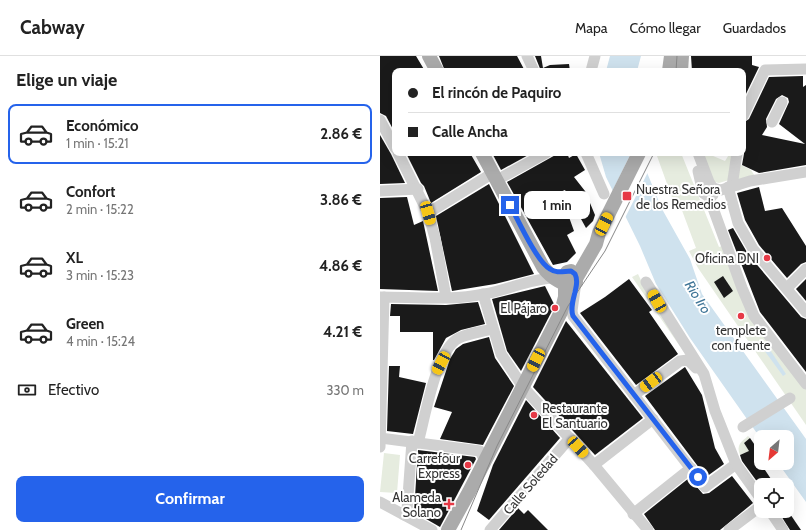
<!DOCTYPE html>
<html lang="es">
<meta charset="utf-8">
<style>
:root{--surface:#fff;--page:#f6f6f6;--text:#222;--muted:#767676;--line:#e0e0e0;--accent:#2563eb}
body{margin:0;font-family:Cabin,sans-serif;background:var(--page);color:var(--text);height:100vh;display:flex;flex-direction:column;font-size:15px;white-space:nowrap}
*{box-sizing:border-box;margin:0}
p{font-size:13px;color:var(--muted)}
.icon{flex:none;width:22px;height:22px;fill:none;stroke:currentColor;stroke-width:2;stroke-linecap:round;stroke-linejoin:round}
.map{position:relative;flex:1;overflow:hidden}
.side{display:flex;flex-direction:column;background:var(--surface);width:380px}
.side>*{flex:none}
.banner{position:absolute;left:12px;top:12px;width:354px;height:88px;border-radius:8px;box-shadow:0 4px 16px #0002;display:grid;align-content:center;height:88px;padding:0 16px;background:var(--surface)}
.needle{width:26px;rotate:208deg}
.fabs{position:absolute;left:374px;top:374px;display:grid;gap:8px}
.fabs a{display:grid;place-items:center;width:40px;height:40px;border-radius:8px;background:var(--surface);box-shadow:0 4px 16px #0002;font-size:20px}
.end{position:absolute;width:18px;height:18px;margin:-9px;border:5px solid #2563eb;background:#fff;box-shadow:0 0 0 2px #fff}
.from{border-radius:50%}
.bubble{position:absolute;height:28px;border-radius:8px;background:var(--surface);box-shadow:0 4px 16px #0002;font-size:13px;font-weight:800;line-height:28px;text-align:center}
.car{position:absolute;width:12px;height:24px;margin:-12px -6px;border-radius:5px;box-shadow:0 0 3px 1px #0007;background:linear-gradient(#f5c518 24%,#345 0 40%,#f5c518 0 76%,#345 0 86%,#f5c518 0)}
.banner b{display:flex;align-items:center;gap:14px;height:38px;font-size:15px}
.banner b+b{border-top:1px solid var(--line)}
.banner i{width:10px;height:10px;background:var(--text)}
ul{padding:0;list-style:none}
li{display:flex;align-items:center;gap:12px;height:60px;margin:0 8px 6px;padding:0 8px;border:2px solid transparent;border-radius:8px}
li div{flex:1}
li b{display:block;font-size:15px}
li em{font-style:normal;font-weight:800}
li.current{border-color:var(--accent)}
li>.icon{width:36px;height:36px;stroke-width:1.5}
h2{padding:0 16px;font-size:18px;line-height:48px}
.pay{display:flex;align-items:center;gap:10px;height:44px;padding:0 16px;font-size:15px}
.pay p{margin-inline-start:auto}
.button{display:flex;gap:8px;margin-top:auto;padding:8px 16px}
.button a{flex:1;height:46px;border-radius:8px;background:var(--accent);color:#fff;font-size:16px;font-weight:800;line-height:46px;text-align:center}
header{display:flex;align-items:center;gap:24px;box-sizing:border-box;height:56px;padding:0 20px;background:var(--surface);border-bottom:1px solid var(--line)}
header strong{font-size:19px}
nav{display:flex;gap:22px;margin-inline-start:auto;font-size:14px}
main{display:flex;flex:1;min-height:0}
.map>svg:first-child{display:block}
.green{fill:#e6ecdf}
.water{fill:#cfe2ee}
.pier{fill:#fff}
.building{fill:#1a1a1a;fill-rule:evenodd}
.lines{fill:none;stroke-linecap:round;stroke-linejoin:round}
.minor{stroke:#d0d0d0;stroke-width:11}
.major{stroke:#ababab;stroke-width:14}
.tram{stroke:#888;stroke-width:1}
.route{stroke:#2563eb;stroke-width:5}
.poi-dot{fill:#e63946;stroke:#fff;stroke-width:1.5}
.labels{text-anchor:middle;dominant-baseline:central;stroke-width:4;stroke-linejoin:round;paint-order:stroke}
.poi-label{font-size:13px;fill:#333;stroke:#fff;text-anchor:end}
.street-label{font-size:13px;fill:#333;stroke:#fff}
.water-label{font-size:14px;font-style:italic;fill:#3f7597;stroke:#fff}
</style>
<header>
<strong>Cabway</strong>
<nav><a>Mapa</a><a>Cómo llegar</a><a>Guardados</a></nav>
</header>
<main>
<section class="side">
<h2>Elige un viaje</h2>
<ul>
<li class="current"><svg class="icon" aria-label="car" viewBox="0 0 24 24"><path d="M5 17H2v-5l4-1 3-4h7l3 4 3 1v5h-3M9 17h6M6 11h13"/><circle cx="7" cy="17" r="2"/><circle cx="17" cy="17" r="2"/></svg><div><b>Económico</b><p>1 min · 15:21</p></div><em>2.86 €</em></li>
<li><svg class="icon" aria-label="car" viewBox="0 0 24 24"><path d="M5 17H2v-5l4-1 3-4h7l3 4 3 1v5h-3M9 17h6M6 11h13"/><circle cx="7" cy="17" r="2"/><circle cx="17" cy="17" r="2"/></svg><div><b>Confort</b><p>2 min · 15:22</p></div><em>3.86 €</em></li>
<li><svg class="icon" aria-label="car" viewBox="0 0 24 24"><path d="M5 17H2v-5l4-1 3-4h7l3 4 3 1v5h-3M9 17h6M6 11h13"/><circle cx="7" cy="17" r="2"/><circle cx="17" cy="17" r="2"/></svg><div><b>XL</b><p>3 min · 15:23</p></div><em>4.86 €</em></li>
<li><svg class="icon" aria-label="car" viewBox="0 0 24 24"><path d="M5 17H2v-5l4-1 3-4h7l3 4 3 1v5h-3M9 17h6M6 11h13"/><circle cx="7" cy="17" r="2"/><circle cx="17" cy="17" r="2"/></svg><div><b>Green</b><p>4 min · 15:24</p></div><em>4.21 €</em></li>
</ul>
<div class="pay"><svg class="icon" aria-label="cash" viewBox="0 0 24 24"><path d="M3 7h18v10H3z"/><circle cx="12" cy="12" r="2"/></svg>Efectivo<p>330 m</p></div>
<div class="button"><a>Confirmar</a></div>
</section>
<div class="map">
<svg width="426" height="474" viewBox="0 0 426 474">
<rect width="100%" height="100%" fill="#fff"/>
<g class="green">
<polygon points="278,97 301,97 339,191 345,189 374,260 426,328 426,369 318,212 309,195 316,192 300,149 295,150 277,100"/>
<polygon points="326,97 345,105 350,97 353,97 349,124 339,127 334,126 324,100"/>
<polygon points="359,108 371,114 378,125 358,135 352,130"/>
<polygon points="258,218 269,241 307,298 306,299 252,221"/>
<path d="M368,380L370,382L364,387L371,397L366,401L364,397L360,399C356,389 361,386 368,380Z"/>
<polygon points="4,397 20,399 17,437 0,436"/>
</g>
<g class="water">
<polygon points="230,0 261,0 257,15 226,15"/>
<polygon points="219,97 259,97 282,153 310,203 322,238 426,383 426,446 398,407 407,407 407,381 381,381 381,383 310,282 276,228 260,190 226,121"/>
<polygon points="388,291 406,318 403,320 384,294"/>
</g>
<polygon class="pier" points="251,97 261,97 269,114 245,162 232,136"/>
<g class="building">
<polygon points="0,0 36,0 45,15 15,15 15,77 6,60 0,57"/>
<polygon points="59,0 137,0 145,15 65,15"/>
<polygon points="155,0 161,0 163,12 170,9 189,8 190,15 161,15"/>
<polygon points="311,0 372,0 372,9 379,11 363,44 363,15 312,15"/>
<path d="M423,20V31L426,29V109L379,117L362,109L364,98L363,67L369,63L389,21ZM402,39L408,42L409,46L399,68L425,88L382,79L387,71L386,63L396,43Z"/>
<polygon points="0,79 11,98 25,127 0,128"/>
<polygon points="26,97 90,97 101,116 51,147 44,130 41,127"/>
<polygon points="112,97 152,97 121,114"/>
<polygon points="179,97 187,97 189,102 196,98 205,114 194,121 205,135 215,159 213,165 206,172 185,134 180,136 194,175 187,179 196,197 187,206 173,209 127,126"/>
<polygon points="109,128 154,218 115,228 72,235 56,160"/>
<polygon points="379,131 385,155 402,152 426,190 426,206 421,208 407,222 379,189 365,164 357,137"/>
<polygon points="27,141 34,169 43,165 58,235 0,233 0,142"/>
<polygon points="353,172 368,198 421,261 426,263 426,316 380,256 348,174"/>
<polygon points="343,220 353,235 344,242 334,226"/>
<polygon points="249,223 272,254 269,256 298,298 256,329 200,257 225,241"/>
<polygon points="426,223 426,245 416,233"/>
<polygon points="165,230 174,248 173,253 141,315 127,295 112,243"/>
<polygon points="98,246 105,268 81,274 66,282 54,304 53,304 53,276 20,276 20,260 10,260 11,248 66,249"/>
<polygon points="186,265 263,362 215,399 153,331"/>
<polygon points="109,281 115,302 134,330 103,389 60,383 72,356 54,351 70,303 76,293 83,288"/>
<polygon points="9,310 20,310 19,321 46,327 33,378 7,375"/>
<polygon points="305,311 322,339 335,392 344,408 326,421 265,340"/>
<polygon points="146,344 180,382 109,464 97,455 113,409"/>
<polygon points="370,382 381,398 379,405 395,429 381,429 381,431 362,405 360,399 369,395 364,387"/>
<polygon points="38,394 95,401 96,403 60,471 34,456"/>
<polygon points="352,420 373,447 340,474 275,474 264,458 309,422 323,438 329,437"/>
<polygon points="138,452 144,458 148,454 168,474 119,474"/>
<polygon points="398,455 408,455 421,474 410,474"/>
</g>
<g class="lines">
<g class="minor">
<polyline points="147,0 154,15"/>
<polyline points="211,15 215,0"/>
<polyline points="363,60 385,14 426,13"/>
<polyline points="0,64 15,92"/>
<polyline points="392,66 402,46"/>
<polyline points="18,97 48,157 55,182 66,241"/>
<polyline points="206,97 224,138"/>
<polyline points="318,97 329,126 334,134 333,139"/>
<polyline points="318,115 323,137 329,141"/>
<polyline points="117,124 166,97"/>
<polyline points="352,130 357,97"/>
<polyline points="348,131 358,167 373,193 426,256"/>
<polyline points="333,132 341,134 370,125 426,116"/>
<polyline points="0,135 38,133"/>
<polyline points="329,141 362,232 374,260 426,328"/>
<polyline points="48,157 113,117"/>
<polyline points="196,226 192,255 193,260 325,431 356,408"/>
<polyline points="266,226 324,318 335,355 356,408 381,443"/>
<polyline points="407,232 426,213"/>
<polyline points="103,238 121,298 143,331 214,409 268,474"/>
<path d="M0,241C34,241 71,245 104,238C127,234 150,223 173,222"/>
<polyline points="254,339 300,305 308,304 316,312"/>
<polyline points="363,371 410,342"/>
<polyline points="0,382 100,395 104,403"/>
<path d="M38,387C45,362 56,293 79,282C89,277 102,276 112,273"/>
<polyline points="0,391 4,241"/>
<polyline points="214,409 273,363"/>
<polyline points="0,446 52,474"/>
<polyline points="390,455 403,474"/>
<polyline points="253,458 311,412"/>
<polyline points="24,459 27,454 32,385"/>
<polyline points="110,474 190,382"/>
<polyline points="349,474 381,450"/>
</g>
<g class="major">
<polyline points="49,0 57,15"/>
<polyline points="289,15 291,0"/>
<polyline points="301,15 302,0"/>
<path d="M102,97L163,211C169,219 187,235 196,226V220L191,215L187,216"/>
<polyline points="197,221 216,188 219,177 259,97"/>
<polyline points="68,474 89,436 181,256 185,241 185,228"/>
</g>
<g class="tram">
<polyline points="296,15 297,0"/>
<polyline points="81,474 117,390 188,250 225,195 274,97"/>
</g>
</g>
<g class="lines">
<path class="route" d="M130,149C138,164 157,206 170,213C177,218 184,215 191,215L195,218C201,230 188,247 193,260L318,421"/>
</g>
<g class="poi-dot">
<rect x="242" y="135" width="10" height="10" rx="2"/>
<circle cx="387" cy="202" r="4"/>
<circle cx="175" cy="252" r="4"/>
<circle cx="361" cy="260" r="4"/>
<circle cx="154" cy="359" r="4"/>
<circle cx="88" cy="409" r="4"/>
<path d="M67 442h4v4h4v4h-4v4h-4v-4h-4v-4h4z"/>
</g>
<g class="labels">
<g class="poi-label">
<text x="256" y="133" text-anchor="start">Nuestra Señora<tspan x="256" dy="15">de los Remedios</tspan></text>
<text x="379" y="202">Oficina DNI</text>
<text x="167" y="252">El Pájaro</text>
<text x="361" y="274" text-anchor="middle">templete<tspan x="361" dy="15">con fuente</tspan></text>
<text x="162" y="352" text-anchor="start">Restaurante<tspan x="162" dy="15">El Santuario</tspan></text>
<text x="80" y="402">Carrefour<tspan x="80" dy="15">Express</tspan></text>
<text x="61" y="441">Alameda<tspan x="61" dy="15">Solano</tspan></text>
</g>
<g class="street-label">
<text transform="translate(150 428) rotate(-49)">Calle Soledad</text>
</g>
<g class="water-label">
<text transform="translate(318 241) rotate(58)">Rio Iro</text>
</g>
</g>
</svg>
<div class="fabs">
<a><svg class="needle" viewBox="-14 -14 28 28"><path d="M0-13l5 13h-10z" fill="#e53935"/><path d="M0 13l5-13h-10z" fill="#767676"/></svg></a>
<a><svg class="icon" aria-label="locate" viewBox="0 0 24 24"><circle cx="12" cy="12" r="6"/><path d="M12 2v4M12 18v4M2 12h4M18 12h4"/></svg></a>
</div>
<i class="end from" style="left:318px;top:421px"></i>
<i class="end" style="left:130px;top:149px"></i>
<div class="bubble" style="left:144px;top:135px;width:66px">1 min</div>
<i class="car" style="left:48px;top:157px;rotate:164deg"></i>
<i class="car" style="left:224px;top:168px;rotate:26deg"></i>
<i class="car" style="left:277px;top:245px;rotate:330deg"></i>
<i class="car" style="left:156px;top:304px;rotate:207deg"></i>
<i class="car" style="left:61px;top:307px;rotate:208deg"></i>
<i class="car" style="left:271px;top:326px;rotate:233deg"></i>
<i class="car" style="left:198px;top:391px;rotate:138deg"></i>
<div class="banner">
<b><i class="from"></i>El rincón de Paquiro</b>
<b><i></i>Calle Ancha</b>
</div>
</div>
</main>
